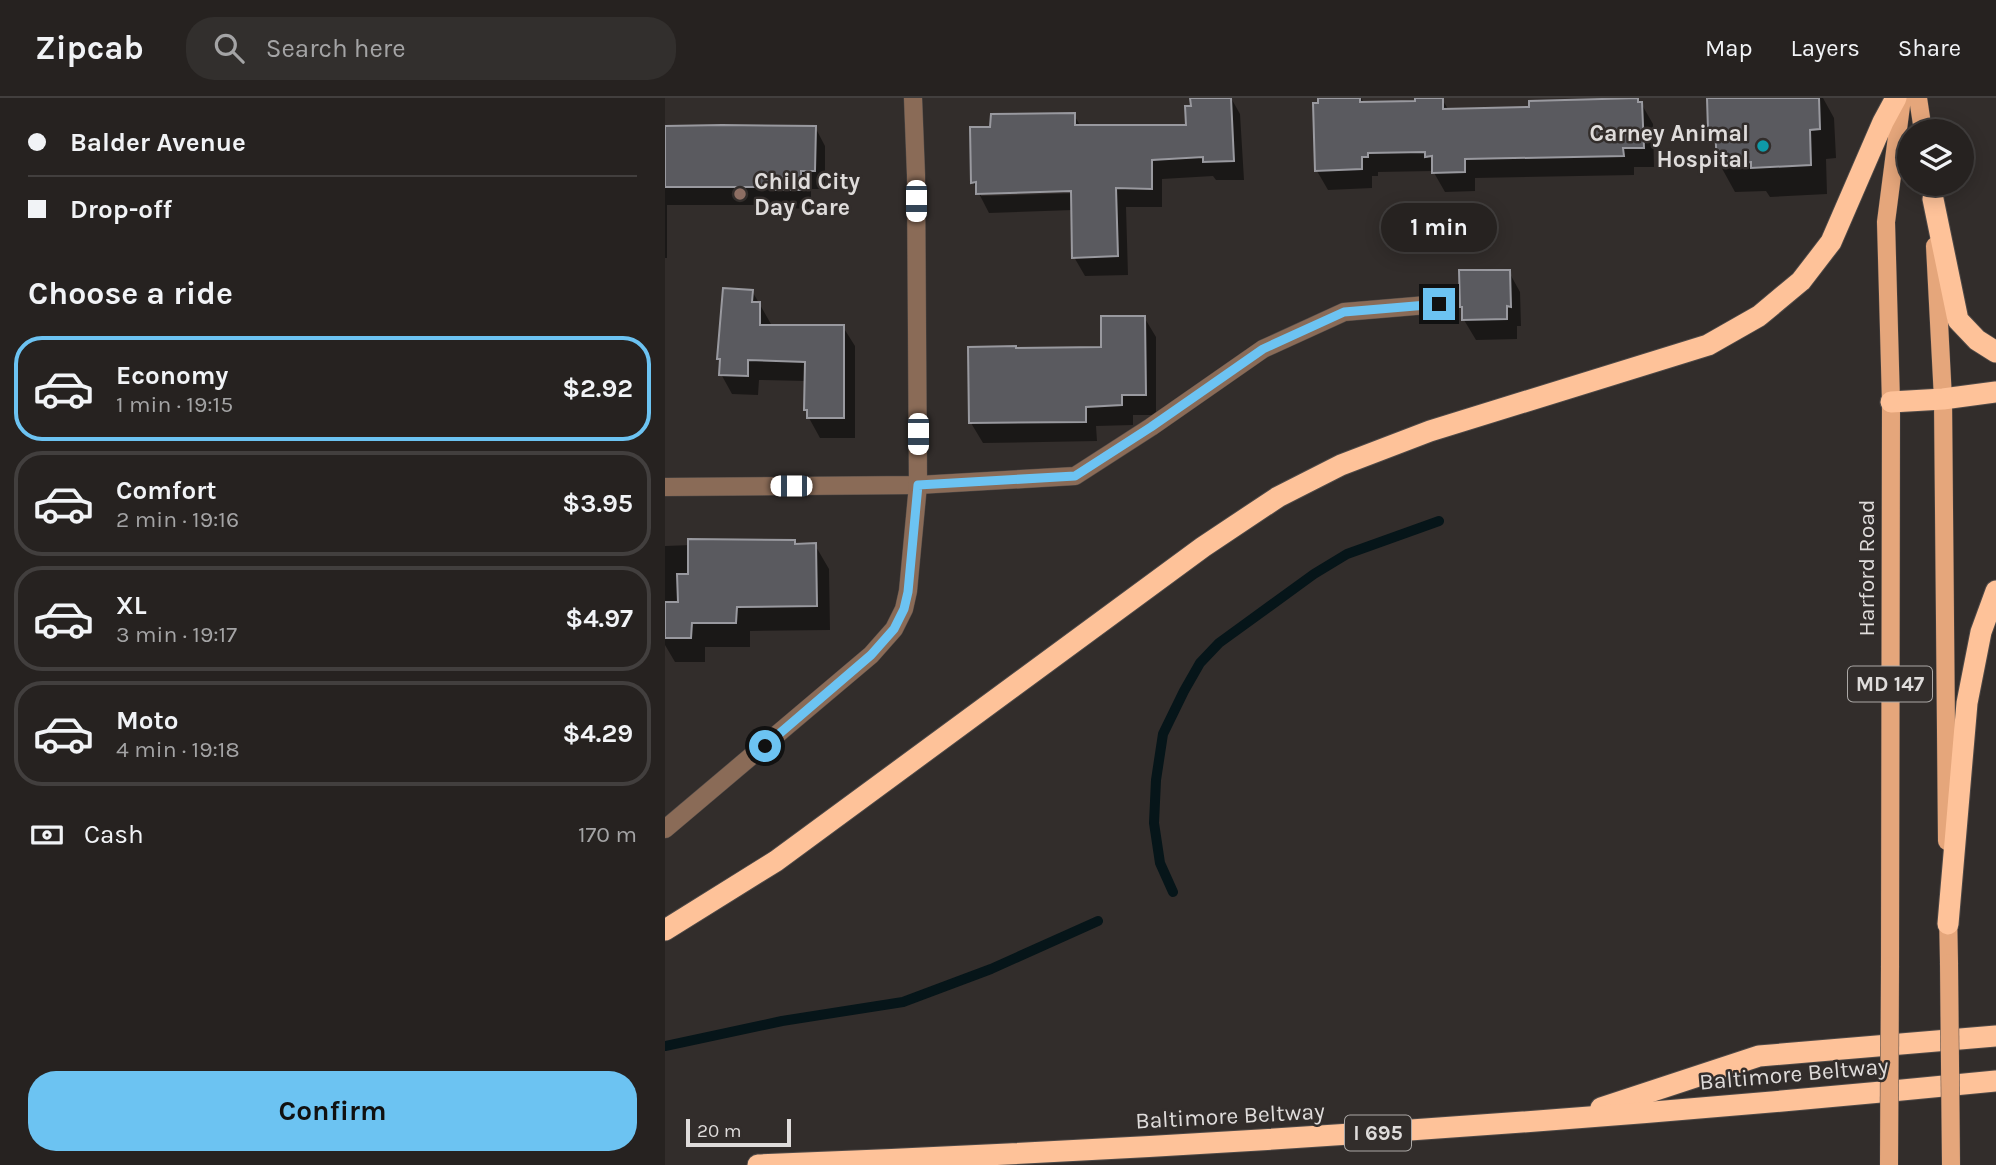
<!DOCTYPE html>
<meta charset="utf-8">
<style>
:root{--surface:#262220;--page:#322f2d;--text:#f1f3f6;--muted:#a4a4a5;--line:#423f3e;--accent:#6cc3f2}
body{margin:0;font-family:Karla,sans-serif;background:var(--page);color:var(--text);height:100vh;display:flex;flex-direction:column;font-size:26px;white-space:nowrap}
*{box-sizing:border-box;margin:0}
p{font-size:23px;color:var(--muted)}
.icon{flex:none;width:38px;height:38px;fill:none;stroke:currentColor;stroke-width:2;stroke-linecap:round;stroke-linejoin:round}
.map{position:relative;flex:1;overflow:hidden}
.panel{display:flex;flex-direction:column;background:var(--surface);width:665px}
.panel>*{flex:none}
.guide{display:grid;align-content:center;height:154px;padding:0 28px;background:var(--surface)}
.buttons{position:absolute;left:1232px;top:21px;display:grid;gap:14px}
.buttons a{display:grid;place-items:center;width:77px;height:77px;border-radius:50%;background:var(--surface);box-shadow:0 4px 18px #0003,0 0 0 2px var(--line);font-size:35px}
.scale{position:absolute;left:21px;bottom:18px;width:105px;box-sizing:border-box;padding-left:7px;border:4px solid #dfdcdb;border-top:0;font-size:19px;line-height:24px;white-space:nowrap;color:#dfdcdb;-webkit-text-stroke:5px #322d2b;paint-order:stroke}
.end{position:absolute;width:32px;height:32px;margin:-16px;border:9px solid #6cc3f2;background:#111;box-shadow:0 0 0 4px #111}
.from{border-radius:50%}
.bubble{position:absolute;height:49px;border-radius:24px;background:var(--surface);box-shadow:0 4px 18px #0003,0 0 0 2px var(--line);font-size:23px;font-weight:700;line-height:49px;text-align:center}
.car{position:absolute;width:21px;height:42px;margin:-21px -10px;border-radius:9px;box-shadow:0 0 5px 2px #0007;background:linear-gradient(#fff 24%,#345 0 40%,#fff 0 76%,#345 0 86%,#fff 0)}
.guide b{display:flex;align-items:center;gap:24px;height:66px;font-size:26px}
.guide b+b{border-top:2px solid var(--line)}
.guide i{width:18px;height:18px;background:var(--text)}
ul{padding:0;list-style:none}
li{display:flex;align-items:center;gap:21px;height:105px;margin:0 14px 10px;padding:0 14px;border:4px solid var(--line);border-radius:28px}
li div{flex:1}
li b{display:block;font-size:26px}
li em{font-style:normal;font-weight:700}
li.selected{border-color:var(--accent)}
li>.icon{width:63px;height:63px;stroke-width:1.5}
h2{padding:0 28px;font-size:32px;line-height:84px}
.pay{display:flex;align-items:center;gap:18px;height:77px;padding:0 28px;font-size:26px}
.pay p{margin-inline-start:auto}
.cta{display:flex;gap:14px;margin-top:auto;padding:14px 28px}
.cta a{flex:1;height:80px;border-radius:28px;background:var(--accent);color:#111;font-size:28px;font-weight:700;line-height:80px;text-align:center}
header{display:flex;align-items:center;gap:42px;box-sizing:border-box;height:98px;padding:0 35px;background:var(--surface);border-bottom:2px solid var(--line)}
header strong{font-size:33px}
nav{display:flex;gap:38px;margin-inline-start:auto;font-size:24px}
.search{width:490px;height:63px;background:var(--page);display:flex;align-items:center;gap:18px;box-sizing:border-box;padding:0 24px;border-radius:28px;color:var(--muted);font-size:26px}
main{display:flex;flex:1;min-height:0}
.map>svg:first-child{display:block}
.shadow{fill:#0007;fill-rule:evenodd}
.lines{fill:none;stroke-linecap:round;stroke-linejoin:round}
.stream{stroke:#061519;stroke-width:10}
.building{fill:#5a5a5f;stroke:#99999f;stroke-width:2}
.minor-casing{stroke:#4e4947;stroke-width:19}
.major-casing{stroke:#4e4947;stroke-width:19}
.highway-casing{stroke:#4e4947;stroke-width:23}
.minor{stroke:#8a6b57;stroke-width:18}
.major{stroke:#e5a67b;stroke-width:18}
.highway{stroke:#fec299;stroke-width:21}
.major-bridge-casing{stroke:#4e4947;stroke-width:19;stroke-linecap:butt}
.major-bridge{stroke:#e5a67b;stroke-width:18}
.route{stroke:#6cc3f2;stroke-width:9}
.culture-dot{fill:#0f9aa8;stroke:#322d2b;stroke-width:2.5}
.education-dot{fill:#8d6e63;stroke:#322d2b;stroke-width:2.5}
.labels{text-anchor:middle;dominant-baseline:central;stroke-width:5;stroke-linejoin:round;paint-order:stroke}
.shield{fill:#322d2b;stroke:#aba8a6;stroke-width:2}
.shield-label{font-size:21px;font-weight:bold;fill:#dfdcdb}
.poi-label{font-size:23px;font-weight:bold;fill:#dfdcdb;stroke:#322d2b;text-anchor:end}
.street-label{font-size:23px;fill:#dfdcdb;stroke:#322d2b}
</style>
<header>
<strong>Zipcab</strong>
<div class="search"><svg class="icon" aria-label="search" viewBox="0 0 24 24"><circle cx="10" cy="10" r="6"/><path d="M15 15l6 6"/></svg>Search here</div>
<nav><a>Map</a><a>Layers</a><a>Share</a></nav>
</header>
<main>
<section class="panel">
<div class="guide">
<b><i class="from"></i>Balder Avenue</b>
<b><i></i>Drop-off</b>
</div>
<h2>Choose a ride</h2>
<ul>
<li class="selected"><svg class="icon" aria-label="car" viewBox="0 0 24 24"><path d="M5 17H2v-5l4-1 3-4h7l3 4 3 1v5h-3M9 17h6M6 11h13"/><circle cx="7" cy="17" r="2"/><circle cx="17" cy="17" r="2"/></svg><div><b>Economy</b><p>1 min · 19:15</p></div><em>$2.92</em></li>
<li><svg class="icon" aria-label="car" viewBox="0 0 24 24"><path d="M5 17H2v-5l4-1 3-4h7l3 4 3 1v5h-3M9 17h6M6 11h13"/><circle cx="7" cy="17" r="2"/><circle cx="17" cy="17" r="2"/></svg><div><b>Comfort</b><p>2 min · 19:16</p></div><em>$3.95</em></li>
<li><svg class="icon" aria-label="car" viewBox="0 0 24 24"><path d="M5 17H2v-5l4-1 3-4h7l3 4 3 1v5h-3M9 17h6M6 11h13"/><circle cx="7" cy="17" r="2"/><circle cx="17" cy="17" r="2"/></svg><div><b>XL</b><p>3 min · 19:17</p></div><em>$4.97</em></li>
<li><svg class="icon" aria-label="car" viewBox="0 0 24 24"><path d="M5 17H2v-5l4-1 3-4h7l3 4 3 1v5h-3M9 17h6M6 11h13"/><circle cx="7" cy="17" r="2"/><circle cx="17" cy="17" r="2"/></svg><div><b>Moto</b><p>4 min · 19:18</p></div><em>$4.29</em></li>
</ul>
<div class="pay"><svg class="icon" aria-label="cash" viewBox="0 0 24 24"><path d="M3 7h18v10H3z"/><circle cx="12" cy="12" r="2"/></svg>Cash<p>170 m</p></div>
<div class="cta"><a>Confirm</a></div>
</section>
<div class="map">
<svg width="1331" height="1067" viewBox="0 0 1331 1067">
<rect width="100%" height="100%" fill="#322d2b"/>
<g class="shadow">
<path d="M527,0H566L575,16L579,82H551L548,78L497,81V109H461L463,177L420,178L409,159L408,112L324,115L308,84L327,30L409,17L416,29H523L527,9ZM415,91V95L316,98V94Z"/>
<polygon points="655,0 696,0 700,6 752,5 777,1 784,13 866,11 944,2 944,0 973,0 988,26 989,69 969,69 969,77 810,80 810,93 780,94 768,73 713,74 713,78 707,78 707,90 663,92 652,73"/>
<polygon points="1044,0 1158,0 1169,20 1171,60 1161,61 1162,96 1105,99 1101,93 1070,94 1054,65 1053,44 1045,31"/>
<polygon points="0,29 150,29 160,48 160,91 146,91 146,111 121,110 119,107 2,107 2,160 0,160"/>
<polygon points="844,174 855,194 856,228 852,228 852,241 811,242 799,222 799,213 796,209"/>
<polygon points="87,193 106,226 106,229 178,229 190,248 190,340 155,340 144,320 141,311 141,283 94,282 93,297 67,296 56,276 56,265 54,261"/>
<polygon points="479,219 491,239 491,317 468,317 468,327 431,328 432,343 318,345 306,325 351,252 438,250"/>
<polygon points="129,443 132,447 150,447 164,471 165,532 85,533 85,549 40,549 40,564 10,564 0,547 0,448"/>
</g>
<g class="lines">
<g class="stream">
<polyline points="508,794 495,765 489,725 491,682 498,636 519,593 535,565 554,545 649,476 682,456 774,423"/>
<polyline points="0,948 117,923 238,904 326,871 433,823"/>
</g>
</g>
<g class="building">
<polygon points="525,0 566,0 569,63 538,64 538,59 487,62 487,91 451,90 453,158 407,160 406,93 311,96 311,84 306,85 305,29 325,29 326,16 410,15 410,27 521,27 520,8 526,8"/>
<polygon points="653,0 695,0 695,4 750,3 750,0 778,0 778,11 864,9 864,3 973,0 973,4 977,4 979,50 958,50 959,58 800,61 800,74 767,75 767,58 760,59 760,54 703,55 703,59 697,59 697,71 650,73 648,5 653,5"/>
<polygon points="1042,0 1154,0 1155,31 1145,32 1146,67 1086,70 1086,64 1052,65 1050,31 1043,32"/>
<polygon points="57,27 151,28 150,73 136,73 136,92 108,92 108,89 0,89 0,28"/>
<polygon points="794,172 845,172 846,209 842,208 842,221 797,222 797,209 795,209"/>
<polygon points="58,190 88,192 87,204 95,204 95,227 179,227 179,320 142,320 142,312 139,312 140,264 83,262 83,278 54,277 55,261 52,261"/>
<polygon points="436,218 480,218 481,297 457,297 457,307 421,309 421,324 304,325 303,249 351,248 351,250 436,249"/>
<polygon points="23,441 130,442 130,446 151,445 152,508 72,509 71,525 27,525 26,540 0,540 0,504 13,504 12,476 23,476"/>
</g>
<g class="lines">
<g class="minor-casing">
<g id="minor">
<polyline points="0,389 253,387 410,378 486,329 598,251 679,214 774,206"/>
<polyline points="0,731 206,557 229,531 239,511 243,493 253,387 251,77 248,0"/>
</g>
</g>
<g class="major-casing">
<g id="major">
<polyline points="1253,0 1258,33"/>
<polyline points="1270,148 1278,301 1282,743"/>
<polyline points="1283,813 1284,865"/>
<polyline points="1225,868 1226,304 1221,124 1237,0"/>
</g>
</g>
<g class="highway-casing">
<g id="highway">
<polyline points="1268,101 1293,222 1312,242 1331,254"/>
<polyline points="1226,304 1278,301 1331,294"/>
<polyline points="1283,826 1302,605 1316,534 1331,493"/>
<polyline points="0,832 111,763 538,449 613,399 676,367 765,333 1043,247 1094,218 1136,183 1166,144 1218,24 1231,0"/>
<polyline points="936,1010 1094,958 1331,938"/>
<path d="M93,1067C507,1051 919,1024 1331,983"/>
</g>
</g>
<use href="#minor" class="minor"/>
<use href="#major" class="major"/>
<use href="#highway" class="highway"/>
<g class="major-bridge-casing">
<g id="major-bridge">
<polyline points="1284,865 1286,1067"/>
<polyline points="1224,1067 1225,868"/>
</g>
</g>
<use href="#major-bridge" class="major-bridge"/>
</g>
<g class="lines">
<polyline class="route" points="100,648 206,557 229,531 239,511 243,494 253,387 410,378 486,329 598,251 679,214 774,206"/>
</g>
<circle class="culture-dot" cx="1098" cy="48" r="7"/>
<circle class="education-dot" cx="75" cy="96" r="7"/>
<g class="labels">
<g class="shield">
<rect x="1183" y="568.5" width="84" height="35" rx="5"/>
<rect x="680" y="1017.5" width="66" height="35" rx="5"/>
</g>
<g class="shield-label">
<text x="1225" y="586">MD 147</text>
<text x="713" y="1035">I 695</text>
</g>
<g class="poi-label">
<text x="1084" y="35">Carney Animal<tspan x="1084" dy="26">Hospital</tspan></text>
<text x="89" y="83" text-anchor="start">Child City<tspan x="89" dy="26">Day Care</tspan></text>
</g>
<g class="street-label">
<text transform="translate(1201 470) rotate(-90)">Harford Road</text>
<text transform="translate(1129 976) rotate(-5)">Baltimore Beltway</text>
<text transform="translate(565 1018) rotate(-3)">Baltimore Beltway</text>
</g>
</g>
</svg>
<div class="buttons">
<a><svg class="icon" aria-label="layers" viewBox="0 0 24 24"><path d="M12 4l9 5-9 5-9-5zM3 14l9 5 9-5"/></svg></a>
</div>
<div class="scale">20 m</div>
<i class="end from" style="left:100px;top:648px"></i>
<i class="end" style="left:774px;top:206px"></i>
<div class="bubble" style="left:716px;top:105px;width:116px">1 min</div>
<i class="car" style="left:251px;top:103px;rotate:180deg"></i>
<i class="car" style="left:253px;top:336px;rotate:180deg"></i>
<i class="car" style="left:126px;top:388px;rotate:270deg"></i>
</div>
</main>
